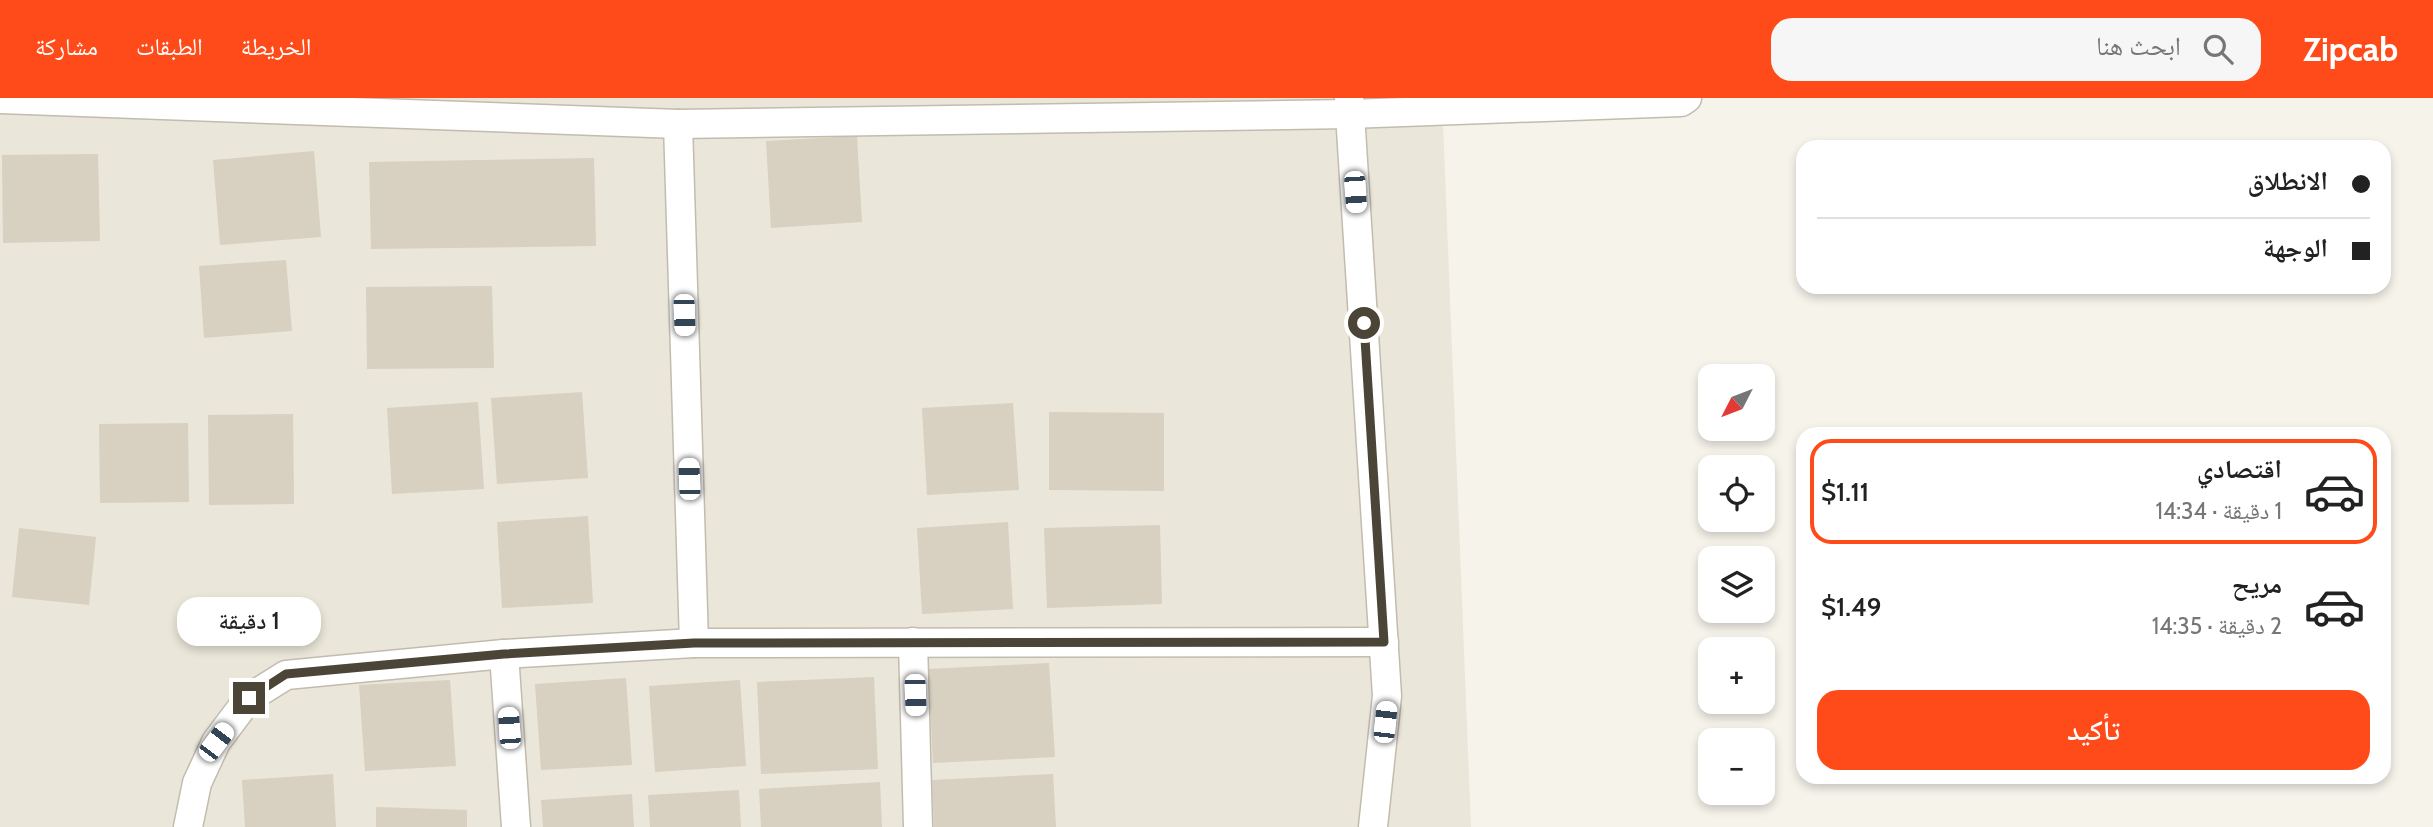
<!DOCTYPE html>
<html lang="ar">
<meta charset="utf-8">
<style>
:root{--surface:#fff;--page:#f6f6f6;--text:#222;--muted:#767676;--line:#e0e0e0;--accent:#ff4b19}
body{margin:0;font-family:Cabin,"Noto Naskh Arabic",sans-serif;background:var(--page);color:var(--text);direction:rtl;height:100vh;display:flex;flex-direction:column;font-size:26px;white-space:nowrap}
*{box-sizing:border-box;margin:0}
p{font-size:23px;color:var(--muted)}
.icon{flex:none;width:38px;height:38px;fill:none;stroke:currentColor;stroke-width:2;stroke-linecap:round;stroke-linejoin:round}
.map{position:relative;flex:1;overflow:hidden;direction:ltr}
.panel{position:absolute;left:1796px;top:329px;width:595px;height:357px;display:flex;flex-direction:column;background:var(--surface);border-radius:21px;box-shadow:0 4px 10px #0003;direction:rtl}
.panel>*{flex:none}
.guide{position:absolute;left:1796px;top:42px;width:595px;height:154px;border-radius:21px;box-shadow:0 4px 10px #0003;direction:rtl;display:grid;align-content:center;height:154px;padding:0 21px;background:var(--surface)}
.needle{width:46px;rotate:228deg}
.fabs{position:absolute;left:1698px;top:266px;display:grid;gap:14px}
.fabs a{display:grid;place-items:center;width:77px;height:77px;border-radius:14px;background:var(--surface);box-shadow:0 4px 10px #0003;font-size:35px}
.end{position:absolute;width:32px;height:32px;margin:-16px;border:9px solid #4b4538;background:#fff;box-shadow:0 0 0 4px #fff}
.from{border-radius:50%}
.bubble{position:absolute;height:49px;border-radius:21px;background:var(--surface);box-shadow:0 4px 10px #0003;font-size:23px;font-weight:600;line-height:49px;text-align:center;direction:rtl}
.car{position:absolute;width:21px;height:42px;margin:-21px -10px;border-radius:9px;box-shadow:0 0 5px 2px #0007;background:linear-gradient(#fff 24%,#345 0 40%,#fff 0 76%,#345 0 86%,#fff 0)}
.guide b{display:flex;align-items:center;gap:24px;height:66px;font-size:26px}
.guide b+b{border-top:2px solid var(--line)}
.guide i{width:18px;height:18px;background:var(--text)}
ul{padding:12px 0 0;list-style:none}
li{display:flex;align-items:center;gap:21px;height:105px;margin:0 14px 10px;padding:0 7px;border:4px solid transparent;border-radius:21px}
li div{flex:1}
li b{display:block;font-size:26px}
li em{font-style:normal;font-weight:600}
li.on{border-color:var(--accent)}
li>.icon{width:63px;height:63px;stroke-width:1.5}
.action{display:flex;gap:14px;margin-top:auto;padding:14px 21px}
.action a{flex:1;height:80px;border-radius:21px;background:var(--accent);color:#fff;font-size:28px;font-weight:600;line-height:80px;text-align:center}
header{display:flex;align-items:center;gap:42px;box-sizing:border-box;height:98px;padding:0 35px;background:var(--accent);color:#fff}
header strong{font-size:33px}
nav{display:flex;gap:38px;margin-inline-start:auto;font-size:24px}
.search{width:490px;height:63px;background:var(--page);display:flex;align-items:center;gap:18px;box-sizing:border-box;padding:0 24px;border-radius:21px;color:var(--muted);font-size:26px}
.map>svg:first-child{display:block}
.residential{fill:#eae6d9}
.building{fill:#d8d0c0}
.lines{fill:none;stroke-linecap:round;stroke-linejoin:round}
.minor-casing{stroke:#c2bcad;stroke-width:31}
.minor{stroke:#fff;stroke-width:28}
.route{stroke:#4b4538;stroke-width:9}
</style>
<header>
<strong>Zipcab</strong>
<div class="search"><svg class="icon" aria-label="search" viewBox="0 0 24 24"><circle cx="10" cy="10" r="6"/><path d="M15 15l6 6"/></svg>ابحث هنا</div>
<nav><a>الخريطة</a><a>الطبقات</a><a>مشاركة</a></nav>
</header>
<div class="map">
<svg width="2433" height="729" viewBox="0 0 2433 729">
<rect width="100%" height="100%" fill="#f6f3eb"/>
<polygon class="residential" points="0,0 1442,0 1471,729 0,729"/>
<g class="building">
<polygon points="857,38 862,124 771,130 766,43"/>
<polygon points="314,53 321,139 220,147 213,62"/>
<polygon points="98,56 100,143 3,145 2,57"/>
<polygon points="594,60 596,148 371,151 369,64"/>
<polygon points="286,162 292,233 204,240 199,168"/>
<polygon points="492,188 494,270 367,271 366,189"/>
<polygon points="582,294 588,380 497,386 491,300"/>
<polygon points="478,304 484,391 392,396 387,310"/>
<polygon points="1013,305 1019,392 927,397 922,310"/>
<polygon points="1049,314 1164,315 1164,393 1049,392"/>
<polygon points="293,316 294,406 209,407 208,317"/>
<polygon points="188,325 189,404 100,405 99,326"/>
<polygon points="588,418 593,505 502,510 497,424"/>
<polygon points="1008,424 1013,511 922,516 917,430"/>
<polygon points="1160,427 1162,506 1047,510 1044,430"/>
<polygon points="19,430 96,439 89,507 12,499"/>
<polygon points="1049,565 1055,659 933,665 928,571"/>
<polygon points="874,579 878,671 761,676 757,584"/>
<polygon points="626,580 632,667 541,672 535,586"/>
<polygon points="450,582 456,668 365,673 359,587"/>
<polygon points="740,582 746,668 655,674 649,588"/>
<polygon points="333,676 336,729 245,729 242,682"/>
<polygon points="1053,676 1056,729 934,729 932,682"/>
<polygon points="880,684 882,729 761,729 759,691"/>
<polygon points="739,692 741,729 650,729 648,697"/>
<polygon points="632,696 634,729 543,729 541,702"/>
<polygon points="376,709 467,712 467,729 376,729"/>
</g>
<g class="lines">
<g class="minor-casing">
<g id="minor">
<polyline points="1349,0 1387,598 1373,729"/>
<polyline points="0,1 678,26 1349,16 1681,4 1687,0"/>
<polyline points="678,26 694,545"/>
<polyline points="913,544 918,729"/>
<polyline points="504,556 516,729"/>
<polyline points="188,729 197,685 216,644 249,600 286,577 504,556 694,545 1384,544"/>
</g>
</g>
<use href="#minor" class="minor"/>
</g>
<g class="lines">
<polyline class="route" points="249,600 286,576 504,556 694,545 1384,544 1364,225"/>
</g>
</svg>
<div class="fabs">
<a><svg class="needle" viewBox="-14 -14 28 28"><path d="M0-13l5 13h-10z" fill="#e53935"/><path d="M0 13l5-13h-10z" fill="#767676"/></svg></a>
<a><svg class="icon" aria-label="locate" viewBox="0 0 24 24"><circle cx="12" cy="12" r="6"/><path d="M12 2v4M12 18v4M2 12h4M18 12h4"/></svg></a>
<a><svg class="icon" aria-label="layers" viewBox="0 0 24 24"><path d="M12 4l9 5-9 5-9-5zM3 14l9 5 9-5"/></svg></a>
<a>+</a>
<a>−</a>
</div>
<i class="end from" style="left:1364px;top:225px"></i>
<i class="end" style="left:249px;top:600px"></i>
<div class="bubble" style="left:177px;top:499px;width:144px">1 دقيقة</div>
<i class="car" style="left:1355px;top:94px;rotate:176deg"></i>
<i class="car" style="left:684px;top:217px;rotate:178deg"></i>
<i class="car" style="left:689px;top:381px;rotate:358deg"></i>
<i class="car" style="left:915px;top:597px;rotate:178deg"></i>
<i class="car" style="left:1385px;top:624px;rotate:6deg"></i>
<i class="car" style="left:509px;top:630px;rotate:356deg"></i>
<i class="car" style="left:216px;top:644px;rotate:37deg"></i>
<div class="guide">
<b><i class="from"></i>الانطلاق</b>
<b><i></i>الوجهة</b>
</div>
<section class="panel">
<ul>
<li class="on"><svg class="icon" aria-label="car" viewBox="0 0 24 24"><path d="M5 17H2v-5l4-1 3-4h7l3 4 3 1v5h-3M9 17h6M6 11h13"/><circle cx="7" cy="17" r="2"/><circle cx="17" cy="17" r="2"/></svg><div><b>اقتصادي</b><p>1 دقيقة · 14:34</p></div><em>$1.11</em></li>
<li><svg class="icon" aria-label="car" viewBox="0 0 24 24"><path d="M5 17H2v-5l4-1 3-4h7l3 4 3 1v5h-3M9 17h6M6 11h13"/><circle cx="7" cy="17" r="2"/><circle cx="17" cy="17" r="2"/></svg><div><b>مريح</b><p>2 دقيقة · 14:35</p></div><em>$1.49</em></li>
</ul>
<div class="action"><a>تأكيد</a></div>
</section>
</div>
